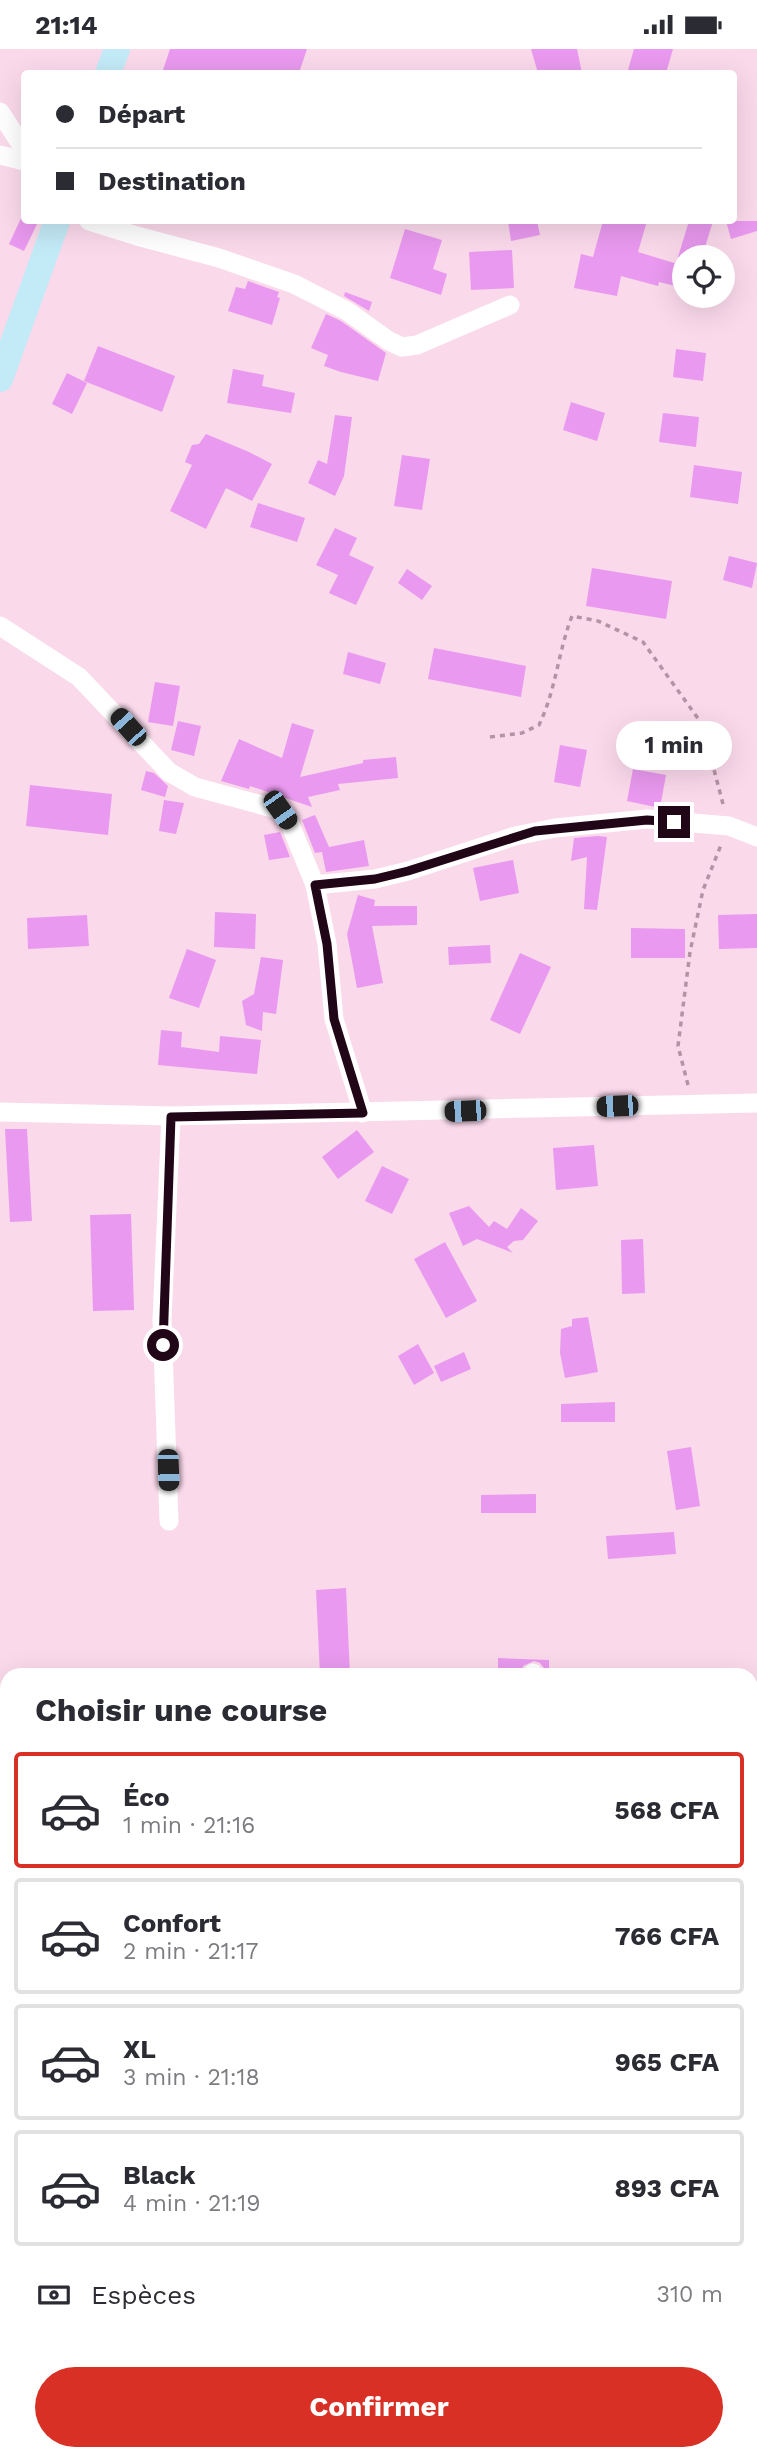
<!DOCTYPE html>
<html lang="fr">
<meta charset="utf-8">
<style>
:root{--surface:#fff;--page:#f7f7f7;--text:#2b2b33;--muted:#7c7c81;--line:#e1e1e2;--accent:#d93025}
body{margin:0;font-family:"Work Sans",sans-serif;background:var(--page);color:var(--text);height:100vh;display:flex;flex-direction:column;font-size:26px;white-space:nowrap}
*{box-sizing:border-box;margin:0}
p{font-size:23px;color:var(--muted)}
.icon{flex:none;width:38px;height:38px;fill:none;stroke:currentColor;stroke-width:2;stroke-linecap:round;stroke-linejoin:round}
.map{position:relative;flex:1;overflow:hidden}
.panel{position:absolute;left:0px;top:1619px;width:758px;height:793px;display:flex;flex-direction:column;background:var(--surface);border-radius:21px 21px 0 0;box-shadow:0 7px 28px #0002}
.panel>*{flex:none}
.top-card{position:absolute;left:21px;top:21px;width:716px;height:154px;border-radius:7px;box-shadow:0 7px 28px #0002;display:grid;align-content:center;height:154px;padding:0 35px;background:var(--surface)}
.tools{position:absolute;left:672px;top:196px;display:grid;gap:14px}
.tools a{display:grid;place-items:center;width:63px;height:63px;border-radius:50%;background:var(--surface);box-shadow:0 7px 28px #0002;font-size:35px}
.end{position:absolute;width:32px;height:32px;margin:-16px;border:9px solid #200616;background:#fff;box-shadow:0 0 0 4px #fff}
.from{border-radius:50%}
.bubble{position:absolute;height:49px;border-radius:24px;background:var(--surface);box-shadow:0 7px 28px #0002;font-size:23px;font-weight:700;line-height:49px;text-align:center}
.car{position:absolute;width:21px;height:42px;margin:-21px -10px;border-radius:9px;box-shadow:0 0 5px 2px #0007;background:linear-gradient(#222 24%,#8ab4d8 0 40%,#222 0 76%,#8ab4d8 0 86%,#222 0)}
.top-card b{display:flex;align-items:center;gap:24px;height:66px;font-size:26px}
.top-card b+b{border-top:2px solid var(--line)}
.top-card i{width:18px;height:18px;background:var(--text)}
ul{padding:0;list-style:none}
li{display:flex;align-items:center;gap:21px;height:116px;margin:0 14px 10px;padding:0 21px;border:4px solid var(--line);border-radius:7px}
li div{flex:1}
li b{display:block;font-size:26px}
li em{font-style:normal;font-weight:700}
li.active{border-color:var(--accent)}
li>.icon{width:63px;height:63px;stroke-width:1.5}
h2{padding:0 35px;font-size:32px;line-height:84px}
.pay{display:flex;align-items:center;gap:18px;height:77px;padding:0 35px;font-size:26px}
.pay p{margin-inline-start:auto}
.primary-button{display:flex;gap:14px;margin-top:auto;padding:14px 35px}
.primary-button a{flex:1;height:80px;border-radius:42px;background:var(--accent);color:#fff;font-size:28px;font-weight:700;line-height:80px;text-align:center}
.status{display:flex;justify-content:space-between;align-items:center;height:49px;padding:0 35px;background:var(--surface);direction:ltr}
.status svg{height:19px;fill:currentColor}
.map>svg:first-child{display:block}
.building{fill:#e999ef}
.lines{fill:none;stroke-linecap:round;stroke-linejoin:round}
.path{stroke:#b294a5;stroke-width:3.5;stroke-dasharray:5 5;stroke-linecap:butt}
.minor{stroke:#fff;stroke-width:19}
.secondary{stroke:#c3eaf7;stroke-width:26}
.route{stroke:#200616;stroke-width:9}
</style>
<div class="status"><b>21:14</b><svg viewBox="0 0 49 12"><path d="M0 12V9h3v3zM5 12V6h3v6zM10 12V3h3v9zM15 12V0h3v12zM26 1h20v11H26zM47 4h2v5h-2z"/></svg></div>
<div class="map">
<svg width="757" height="2410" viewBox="0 0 757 2410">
<rect width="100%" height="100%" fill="#fad9eb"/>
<g class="building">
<polygon points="170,0 307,0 299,24 162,24"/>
<polygon points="531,0 577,0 582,24 538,24"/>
<polygon points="634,0 673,0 666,24 628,21"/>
<polygon points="22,167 24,172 37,175 24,202 9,195"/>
<polygon points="508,172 537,172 540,186 511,192"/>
<polygon points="603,172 647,172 638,203 684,217 684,239 659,233 658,237 621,227 617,247 574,239 581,205 593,208"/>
<polygon points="689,172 713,172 702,208 678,208"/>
<polygon points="726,172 757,172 757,182 731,190"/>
<polygon points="405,180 442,191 433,220 447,225 441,246 390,229"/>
<polygon points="512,201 514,239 471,241 469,203"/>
<polygon points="248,232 279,243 277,248 280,249 272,276 228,262 236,238 245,240"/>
<polygon points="345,243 372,253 369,262 344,247"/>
<polygon points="326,265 341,272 386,304 378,332 341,323 324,317 328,306 311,299"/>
<polygon points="98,297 175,327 162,363 84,332"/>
<polygon points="676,300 706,304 703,332 673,328"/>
<polygon points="233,320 264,326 262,337 295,344 291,364 227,354"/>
<polygon points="67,324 87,334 72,365 52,355"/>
<polygon points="571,353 605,364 597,392 563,381"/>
<polygon points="663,364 699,368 696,398 659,393"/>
<polygon points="335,366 352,368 344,427 335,447 308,434 318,411 327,415"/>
<polygon points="206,385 249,403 272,415 252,452 226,439 206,480 170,462 192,416 185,413 192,396 199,395"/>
<polygon points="402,406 430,410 422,461 394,457"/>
<polygon points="694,416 742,423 738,455 690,448"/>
<polygon points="258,454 305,469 297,493 250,478"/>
<polygon points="335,479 357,489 349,506 374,518 356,556 329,544 338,526 316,516"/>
<polygon points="729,507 757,514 752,539 723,531"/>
<polygon points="592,519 672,532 666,570 586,557"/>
<polygon points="407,520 432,537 422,551 398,534"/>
<polygon points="434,599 526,617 521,648 428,630"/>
<polygon points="348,603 386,614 380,635 343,625"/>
<polygon points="155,633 180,637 173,677 148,673"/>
<polygon points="178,672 201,677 194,707 171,701"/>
<polygon points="292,674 314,681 300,728 363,714 363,711 396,708 398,729 338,735 340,741 308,748 312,758 250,737 249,740 221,732 239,690 282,709"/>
<polygon points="560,696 587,701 580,738 554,733"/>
<polygon points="633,720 666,726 660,759 627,752"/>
<polygon points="146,722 154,724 168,737 165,748 141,741"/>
<polygon points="30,736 112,745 108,786 26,777"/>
<polygon points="164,751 184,754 176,785 159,782"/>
<polygon points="315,766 329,798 364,791 369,817 326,823 322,803 315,804 302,771"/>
<polygon points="280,783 290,808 269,811 264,786"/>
<polygon points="598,787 607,788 597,861 584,860 587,808 571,812 574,789"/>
<polygon points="513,811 519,844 480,852 473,819"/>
<polygon points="358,846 375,851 374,857 417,857 417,876 372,877 383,934 357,939 347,885"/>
<polygon points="215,863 256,865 255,900 214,898"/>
<polygon points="757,865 757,899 719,900 718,866"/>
<polygon points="87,866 89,897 28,900 27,869"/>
<polygon points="631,879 685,880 685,909 631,909"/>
<polygon points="490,896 491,914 449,916 448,898"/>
<polygon points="187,900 216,911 199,959 169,949"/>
<polygon points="520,904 551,918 520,985 490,971"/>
<polygon points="261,908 283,911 276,965 263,963 262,982 246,976 242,952 254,945"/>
<polygon points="161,981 182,983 181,998 219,1003 220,987 261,991 257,1025 158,1016"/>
<polygon points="5,1080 27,1080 32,1172 10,1173"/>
<polygon points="357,1081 374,1103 338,1130 322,1108"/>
<polygon points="594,1096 598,1137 556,1141 553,1099"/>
<polygon points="382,1117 409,1130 392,1165 365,1152"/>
<polygon points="469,1157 489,1178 494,1172 507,1180 521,1159 538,1172 523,1191 514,1192 507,1198 513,1204 477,1190 463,1197 449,1164"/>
<polygon points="131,1165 134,1261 93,1262 90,1166"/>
<polygon points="643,1190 645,1244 622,1245 621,1191"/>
<polygon points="445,1193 477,1252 446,1269 414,1210"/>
<polygon points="588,1268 598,1323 565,1329 560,1304 561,1280 572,1277 572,1270"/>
<polygon points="418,1295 434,1324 414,1336 398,1307"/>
<polygon points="464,1303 471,1320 441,1333 434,1317"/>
<polygon points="615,1353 615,1373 561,1373 561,1355"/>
<polygon points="691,1398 700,1457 676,1461 667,1402"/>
<polygon points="536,1445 536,1464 481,1464 481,1446"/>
<polygon points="674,1483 676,1505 608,1510 606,1487"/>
<polygon points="346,1539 350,1626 320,1626 316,1541"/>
<polygon points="498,1609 549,1611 549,1626 545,1626 544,1619 540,1614 534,1612 523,1617 521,1626 498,1626"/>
</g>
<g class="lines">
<g class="path">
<path d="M490,688L522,684L539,676C556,641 558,603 572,567L598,572L643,593L702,675L723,755"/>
<polyline points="688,1036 678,997 690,903 703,841 721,796"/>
<polyline points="751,2333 757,2333"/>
<polyline points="577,2410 583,2404"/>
</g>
<g class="minor">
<polyline points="0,63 24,100"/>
<polyline points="0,106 24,112"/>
<polyline points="89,172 137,187 219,209 294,235 347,262 389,292 402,298 417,296 510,256"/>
<polyline points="0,577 79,628 169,723 195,738 280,761 290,775 315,836 327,895 334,970 363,1064"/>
<polyline points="315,836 375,830 408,822 515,787 555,779 647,770 729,777 757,788"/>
<polyline points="0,1063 171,1067 757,1054"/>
<polyline points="169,1472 162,1271 171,1067"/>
<polyline points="533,1624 533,1626"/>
<polyline points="751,1928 757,1928"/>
<polyline points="0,1954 7,1953"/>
<polyline points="751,1968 757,1987"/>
<polyline points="386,2410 392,2404"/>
</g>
<g class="secondary">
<polyline points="108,24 117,0"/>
<polyline points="0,330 57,172"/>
</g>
</g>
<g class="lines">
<polyline class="route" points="163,1296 171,1068 363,1064 334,970 327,895 315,836 375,830 408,822 535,782 647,771 674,773"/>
</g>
</svg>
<div class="tools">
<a><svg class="icon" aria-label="locate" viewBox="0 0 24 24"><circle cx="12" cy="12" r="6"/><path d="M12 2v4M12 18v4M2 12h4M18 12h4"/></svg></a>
</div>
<i class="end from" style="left:163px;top:1296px"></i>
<i class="end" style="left:674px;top:773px"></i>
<div class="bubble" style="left:616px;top:672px;width:116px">1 min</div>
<i class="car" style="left:128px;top:678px;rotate:318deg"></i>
<i class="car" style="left:280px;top:761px;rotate:145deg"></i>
<i class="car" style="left:617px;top:1057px;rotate:268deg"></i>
<i class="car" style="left:465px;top:1062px;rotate:268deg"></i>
<i class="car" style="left:168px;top:1421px;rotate:178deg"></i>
<div class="top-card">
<b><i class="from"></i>Départ</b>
<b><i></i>Destination</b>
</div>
<section class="panel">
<h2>Choisir une course</h2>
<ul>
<li class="active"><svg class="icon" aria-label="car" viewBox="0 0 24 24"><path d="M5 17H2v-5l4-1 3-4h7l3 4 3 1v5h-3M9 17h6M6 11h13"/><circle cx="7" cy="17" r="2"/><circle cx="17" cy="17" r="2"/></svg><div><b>Éco</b><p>1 min · 21:16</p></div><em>568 CFA</em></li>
<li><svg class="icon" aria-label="car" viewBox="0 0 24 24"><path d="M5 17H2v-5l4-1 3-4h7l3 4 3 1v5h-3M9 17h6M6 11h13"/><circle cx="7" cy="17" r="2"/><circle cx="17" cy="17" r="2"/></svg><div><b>Confort</b><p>2 min · 21:17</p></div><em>766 CFA</em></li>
<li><svg class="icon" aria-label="car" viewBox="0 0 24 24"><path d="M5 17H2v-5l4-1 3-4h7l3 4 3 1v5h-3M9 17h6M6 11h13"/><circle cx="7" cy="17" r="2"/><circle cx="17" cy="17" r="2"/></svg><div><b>XL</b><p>3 min · 21:18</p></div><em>965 CFA</em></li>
<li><svg class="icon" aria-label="car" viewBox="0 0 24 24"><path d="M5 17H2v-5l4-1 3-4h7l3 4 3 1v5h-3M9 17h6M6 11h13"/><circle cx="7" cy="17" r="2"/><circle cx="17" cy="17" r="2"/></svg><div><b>Black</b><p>4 min · 21:19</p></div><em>893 CFA</em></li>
</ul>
<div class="pay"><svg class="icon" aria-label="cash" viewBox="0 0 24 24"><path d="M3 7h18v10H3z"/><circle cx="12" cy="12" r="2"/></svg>Espèces<p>310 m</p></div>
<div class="primary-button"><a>Confirmer</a></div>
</section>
</div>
